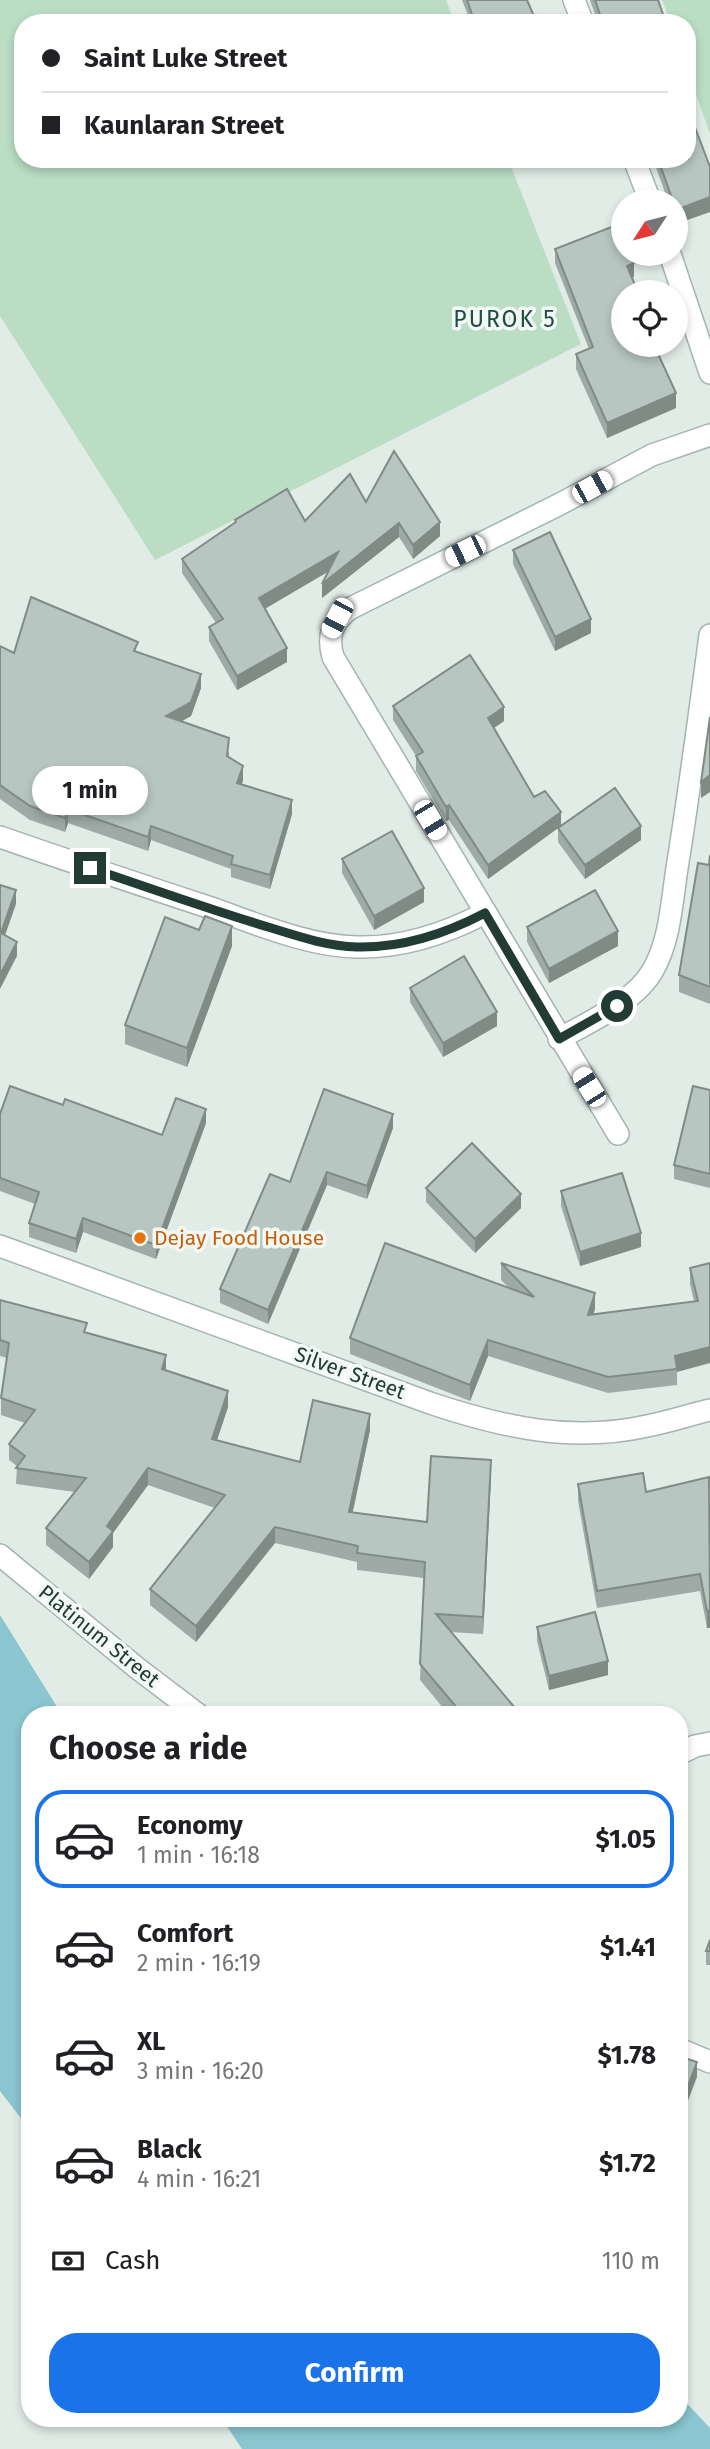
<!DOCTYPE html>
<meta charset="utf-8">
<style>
:root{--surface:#fff;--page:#f2f2f2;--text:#202124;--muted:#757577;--line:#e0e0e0;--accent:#1a73e8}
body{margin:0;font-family:"Fira Sans",sans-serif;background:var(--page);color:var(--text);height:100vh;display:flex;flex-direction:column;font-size:26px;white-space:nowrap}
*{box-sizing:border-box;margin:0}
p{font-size:23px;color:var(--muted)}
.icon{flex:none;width:38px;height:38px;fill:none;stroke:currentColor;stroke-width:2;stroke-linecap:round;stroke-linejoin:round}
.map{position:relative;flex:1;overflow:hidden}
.panel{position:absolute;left:21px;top:1706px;width:667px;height:721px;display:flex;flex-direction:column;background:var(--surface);border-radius:28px;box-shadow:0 4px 10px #0003}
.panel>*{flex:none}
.hud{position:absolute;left:14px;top:14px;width:682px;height:154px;border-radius:28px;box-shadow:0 4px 10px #0003;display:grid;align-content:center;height:154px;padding:0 28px;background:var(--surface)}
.needle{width:46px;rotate:234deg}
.tools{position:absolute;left:611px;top:189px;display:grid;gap:14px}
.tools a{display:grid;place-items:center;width:77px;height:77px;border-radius:50%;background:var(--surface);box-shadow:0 4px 10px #0003;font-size:35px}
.end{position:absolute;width:32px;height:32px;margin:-16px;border:9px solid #223c35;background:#fff;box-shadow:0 0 0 4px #fff}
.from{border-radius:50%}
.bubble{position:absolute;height:49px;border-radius:24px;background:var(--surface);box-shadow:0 4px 10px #0003;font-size:23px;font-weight:700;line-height:49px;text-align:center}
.car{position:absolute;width:21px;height:42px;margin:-21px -10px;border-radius:9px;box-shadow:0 0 5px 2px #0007;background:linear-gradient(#fff 24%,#345 0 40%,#fff 0 76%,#345 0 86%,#fff 0)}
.hud b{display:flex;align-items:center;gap:24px;height:66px;font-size:26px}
.hud b+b{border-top:2px solid var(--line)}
.hud i{width:18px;height:18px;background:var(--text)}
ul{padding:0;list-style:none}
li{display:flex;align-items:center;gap:21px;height:98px;margin:0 14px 10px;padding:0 14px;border:4px solid transparent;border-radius:28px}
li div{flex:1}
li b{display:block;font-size:26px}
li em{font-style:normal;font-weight:700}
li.active{border-color:var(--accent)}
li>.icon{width:63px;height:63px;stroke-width:1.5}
h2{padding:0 28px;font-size:32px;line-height:84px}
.pay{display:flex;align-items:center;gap:18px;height:77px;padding:0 28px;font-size:26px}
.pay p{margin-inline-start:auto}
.cta{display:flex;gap:14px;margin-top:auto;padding:14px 28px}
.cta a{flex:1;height:80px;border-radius:28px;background:var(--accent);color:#fff;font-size:28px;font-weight:700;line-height:80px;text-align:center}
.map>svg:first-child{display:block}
.green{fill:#baddc4}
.water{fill:#8ac5d0}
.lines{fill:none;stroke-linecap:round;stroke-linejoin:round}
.minor-casing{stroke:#a4b4ae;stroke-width:24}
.tertiary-casing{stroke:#a4b4ae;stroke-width:24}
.minor{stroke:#fff;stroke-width:21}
.tertiary{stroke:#fff;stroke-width:21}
.wall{fill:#9daaa5}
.shaded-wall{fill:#808b86}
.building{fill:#b7c6c0;stroke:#808b86;stroke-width:2}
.route{stroke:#223c35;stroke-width:9}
.food-dot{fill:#e8710a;stroke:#f2f8f5;stroke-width:2.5}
.labels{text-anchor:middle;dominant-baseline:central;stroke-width:7;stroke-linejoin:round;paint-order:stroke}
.food-label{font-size:21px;fill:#c56008;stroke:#f2f8f5;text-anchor:start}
.street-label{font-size:21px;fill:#223c35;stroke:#f2f8f5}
.neighbourhood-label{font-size:23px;letter-spacing:2px;fill:#1e4e42;stroke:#f2f8f5}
</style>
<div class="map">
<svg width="710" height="2449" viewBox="0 0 710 2449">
<rect width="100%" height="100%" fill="#e1ece7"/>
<g class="green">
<polygon points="0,0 446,0 455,23 23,23 23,159 508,159 581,344 155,560 0,316"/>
<polygon points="662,0 710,0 710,134 688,71 688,23 671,23"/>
</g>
<g class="water">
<polygon points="0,1615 62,1715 30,1715 30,2130 0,2091"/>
<polygon points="679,2395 710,2428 710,2449 242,2449 222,2419 679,2418"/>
</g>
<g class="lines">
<g class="minor-casing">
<g id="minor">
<path d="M0,837C69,861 138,884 208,907C255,923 307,946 357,947C403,948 445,934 485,913"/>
<path d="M559,1039C589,1022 636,1001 653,970C671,939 672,897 678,862C690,786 700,711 710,635"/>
<path d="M618,1134L333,657C327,636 332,623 349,609L558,505L652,455L710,435"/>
<path d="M0,1246L430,1403C501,1427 572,1443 647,1426C668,1422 689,1415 710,1410"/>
<polyline points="0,1555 137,1668 199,1715"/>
<polyline points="679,1754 695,1746 710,1743"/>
<polyline points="679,2049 710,2062"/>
</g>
</g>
<g class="tertiary-casing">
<g id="tertiary">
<polyline points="574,0 583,23"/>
<polyline points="634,159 650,201"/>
<polyline points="670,254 710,373"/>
</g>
</g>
<use href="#minor" class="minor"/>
<use href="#tertiary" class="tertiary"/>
</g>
<g class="wall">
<polygon points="462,0 527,0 537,23 471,23"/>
<polygon points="590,0 658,0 666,23 598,23"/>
<polygon points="653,159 688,159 676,224 676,201 668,201"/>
<polygon points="555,249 634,277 632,278 623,292 676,408 607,438 576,369 576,354 589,349 555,263"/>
<polygon points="366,502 440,536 413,559 399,537 322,598 327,572 265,609 287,662 237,690 209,641 209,627 216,623 182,573 182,559 235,524 235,520 305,521"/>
<polygon points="513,550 591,633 555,651 513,564"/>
<polygon points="0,646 14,653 138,652 201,688 191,716 182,721 229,752 229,757 243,780 242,785 292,814 270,889 231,877 231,869 151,840 148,851 68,823 65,832 30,820 0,799"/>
<polygon points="393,706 504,721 494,728 534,797 561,826 641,840 585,879 558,842 558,828 488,879 449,820 446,821 416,771 416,756 393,720"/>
<polygon points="710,855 710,1004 679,992 679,975 709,865"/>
<polygon points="342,859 424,902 374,930 342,873"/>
<polygon points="527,927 618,946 549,983 527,942"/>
<polygon points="199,930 232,946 187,1067 125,1044 125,1025"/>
<polygon points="410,988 497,1026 443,1057 410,1002"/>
<polygon points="710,1090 710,1188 674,1179 674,1165"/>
<polygon points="63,1105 162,1135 206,1123 156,1259 83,1232 76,1253 29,1237 29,1223 35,1204 0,1191 0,1114"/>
<polygon points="393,1128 367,1199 327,1185 268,1324 220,1303 220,1289 290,1182"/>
<polygon points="426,1188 521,1208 475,1253 426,1202"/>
<polygon points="561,1191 641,1247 580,1266 561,1206"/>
<polygon points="501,1263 595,1309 593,1314 694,1301 690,1284 690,1268 710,1263 677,1372 677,1385 608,1393 488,1356 470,1401 350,1354 350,1338 509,1288 501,1280"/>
<polygon points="0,1300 87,1333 166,1370 228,1407 217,1440 300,1462 370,1430 353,1512 427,1522 491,1476 483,1634 450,1632 515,1715 449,1715 420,1680 424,1578 357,1570 357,1562 275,1543 196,1642 150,1605 150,1589 215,1508 148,1485 113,1533 113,1547 89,1579 46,1545 46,1528 75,1492 16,1484 17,1466 9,1460 9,1444 25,1423 1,1415 1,1398 7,1358 0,1356"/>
<polygon points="710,1480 710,1628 707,1628 700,1591 597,1608 578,1501 578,1484 646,1492"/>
<polygon points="537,1627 608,1675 549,1690 537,1641"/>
<polygon points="710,1940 710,1965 706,1965 706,1951"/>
</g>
<g class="shaded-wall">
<polygon points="710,197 710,212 676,224 676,210"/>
<polygon points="634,263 634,277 627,280 627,266"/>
<polygon points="676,393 676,408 607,438 607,423"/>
<polygon points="440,522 440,536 413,559 413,545"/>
<polygon points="399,523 399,537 322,598 322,584"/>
<polygon points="338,552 338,566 259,612 259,598"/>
<polygon points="591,619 591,633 555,651 555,637"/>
<polygon points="287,648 287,662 237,690 237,676"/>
<polygon points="201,674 201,688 191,716 166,730 166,716"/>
<polygon points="504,707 504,721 488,732 488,718"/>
<polygon points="243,766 243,780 237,797 237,783"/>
<polygon points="710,775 710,792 701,798 701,782"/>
<polygon points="292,800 292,814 270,889 270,875"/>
<polygon points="449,805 449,820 446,821 446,807"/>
<polygon points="68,809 68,823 65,832 65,818"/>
<polygon points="561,812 561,826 488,879 488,865"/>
<polygon points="151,826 151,840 148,851 148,837"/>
<polygon points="641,826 641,840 585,879 585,865"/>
<polygon points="424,888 424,902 374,930 374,916"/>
<polygon points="16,890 16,904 1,947 1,933"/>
<polygon points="232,926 232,946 187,1067 187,1048"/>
<polygon points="618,931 618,946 549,983 549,969"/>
<polygon points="17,942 17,956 0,989 0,975"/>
<polygon points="497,1012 497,1026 443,1057 443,1043"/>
<polygon points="206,1109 206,1123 156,1259 156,1245"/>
<polygon points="393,1114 393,1128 367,1199 367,1186"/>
<polygon points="327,1172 327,1185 268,1324 268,1310"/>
<polygon points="521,1194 521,1208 475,1253 475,1239"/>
<polygon points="83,1218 83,1232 76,1253 76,1239"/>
<polygon points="641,1233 641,1247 580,1266 580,1252"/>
<polygon points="595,1293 595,1309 588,1331 588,1315"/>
<polygon points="488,1340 488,1356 470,1401 470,1385"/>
<polygon points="710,1347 710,1363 677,1372 675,1356"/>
<polygon points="166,1355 166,1372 162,1369"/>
<polygon points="228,1391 228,1407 212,1455 212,1439"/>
<polygon points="370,1414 370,1430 349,1528 349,1512"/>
<polygon points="491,1460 491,1476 483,1634 483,1617"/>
<polygon points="148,1468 148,1485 113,1533 113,1547 89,1579 89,1562 107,1526"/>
<polygon points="275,1527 275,1543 196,1642 196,1626"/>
<polygon points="710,1610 710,1628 707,1628 707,1611"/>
<polygon points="608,1661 608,1675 549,1690 549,1676"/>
<polygon points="515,1708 515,1715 507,1715"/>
<polygon points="697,2062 697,2077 679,2124 679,2110"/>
</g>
<g class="building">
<polygon points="467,0 527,0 537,23 475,23"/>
<polygon points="595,0 658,0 666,23 603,23"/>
<polygon points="688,109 710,167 710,197 676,210 676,201 673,201 658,159 688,159"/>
<polygon points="619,224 623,235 623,254 631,254 634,263 627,266 638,292 623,292 623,345 654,345 676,393 607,423 576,354 593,347 555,249"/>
<polygon points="394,451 440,522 413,545 399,523 322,584 338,552 259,598 287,648 237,676 209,627 223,619 182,559 236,522 235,520 287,489 305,521 350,474 366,502"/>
<polygon points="550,532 591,619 555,637 513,550"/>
<polygon points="31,597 138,642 134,651 201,674 191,702 166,716 229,738 227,756 243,766 237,783 292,800 270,875 231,864 233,856 151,826 148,837 68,809 65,818 30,806 0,785 0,646 14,653"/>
<polygon points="470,655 504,707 488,718 534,797 545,791 561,812 488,865 449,805 446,807 416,756 423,752 393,706"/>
<polygon points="710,717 710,775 701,782"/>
<polygon points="615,788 641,826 585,865 558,828"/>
<polygon points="392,831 424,888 374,916 342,859"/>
<polygon points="710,855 710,987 679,975 698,863 709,865"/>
<polygon points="0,885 16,890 1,933 17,942 0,975"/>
<polygon points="595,890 618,931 549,969 527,927"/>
<polygon points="205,916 232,926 187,1048 125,1025 165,917 199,930"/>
<polygon points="464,956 497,1012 443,1043 410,988"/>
<polygon points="10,1086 63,1105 65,1099 162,1135 176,1098 206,1109 156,1245 83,1218 76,1239 29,1223 39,1192 0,1178 0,1114"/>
<polygon points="693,1086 710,1090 710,1174 674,1165"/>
<polygon points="324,1089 393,1114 367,1186 327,1172 268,1310 220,1289 270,1174 290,1182"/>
<polygon points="472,1143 521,1194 475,1239 426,1188"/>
<polygon points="622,1173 641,1233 580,1252 561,1191"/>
<polygon points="385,1243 534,1297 501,1263 595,1293 588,1315 698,1301 690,1268 710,1263 710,1347 675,1356 677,1369 608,1377 488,1340 470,1385 350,1338"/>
<polygon points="0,1300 87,1323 84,1332 166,1355 162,1369 228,1391 212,1439 300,1462 313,1400 370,1414 349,1512 427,1522 431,1456 491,1460 483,1617 436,1614 515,1708 507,1715 463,1715 420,1664 425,1562 357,1553 358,1546 275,1527 196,1626 150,1589 225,1495 148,1468 107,1526 113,1531 89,1562 46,1528 86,1478 16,1468 25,1456 9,1444 35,1410 1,1398 9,1343 0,1340"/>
<polygon points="643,1473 646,1492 709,1477 710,1610 707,1611 700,1574 597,1591 578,1484"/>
<polygon points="595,1612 608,1661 549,1676 537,1627"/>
<polygon points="710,1940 710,1951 706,1951"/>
<polygon points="679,2056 697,2062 679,2110"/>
</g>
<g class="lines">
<path class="route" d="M90,868C150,888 208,909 268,927C297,936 326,946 357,947C402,948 445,934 485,913L559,1039L617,1006"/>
</g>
<circle class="food-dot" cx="140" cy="1238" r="7"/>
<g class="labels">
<g class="food-label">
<text x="154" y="1238">Dejay Food House</text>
</g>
<g class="street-label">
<text transform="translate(350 1373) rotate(20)">Silver Street</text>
<text transform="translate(99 1636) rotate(39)">Platinum Street</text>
</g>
<g class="neighbourhood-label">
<text x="505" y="319">PUROK 5</text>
</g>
</g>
</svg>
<div class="tools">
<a><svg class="needle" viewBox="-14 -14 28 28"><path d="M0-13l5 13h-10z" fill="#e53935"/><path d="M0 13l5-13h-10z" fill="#757577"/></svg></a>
<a><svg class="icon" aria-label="locate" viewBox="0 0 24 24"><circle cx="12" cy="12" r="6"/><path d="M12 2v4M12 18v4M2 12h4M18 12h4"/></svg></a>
</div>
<i class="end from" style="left:617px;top:1006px"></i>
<i class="end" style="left:90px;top:868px"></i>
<div class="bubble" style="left:32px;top:766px;width:116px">1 min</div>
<i class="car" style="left:592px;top:487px;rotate:61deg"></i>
<i class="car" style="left:465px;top:551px;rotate:244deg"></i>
<i class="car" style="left:337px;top:618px;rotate:208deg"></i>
<i class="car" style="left:430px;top:820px;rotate:149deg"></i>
<i class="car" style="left:589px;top:1087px;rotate:328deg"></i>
<div class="hud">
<b><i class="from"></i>Saint Luke Street</b>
<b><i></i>Kaunlaran Street</b>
</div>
<section class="panel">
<h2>Choose a ride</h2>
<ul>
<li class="active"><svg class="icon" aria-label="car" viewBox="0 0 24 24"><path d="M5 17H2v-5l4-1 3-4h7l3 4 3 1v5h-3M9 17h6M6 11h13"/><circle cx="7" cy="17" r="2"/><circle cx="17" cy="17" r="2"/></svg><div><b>Economy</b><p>1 min · 16:18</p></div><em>$1.05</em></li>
<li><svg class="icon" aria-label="car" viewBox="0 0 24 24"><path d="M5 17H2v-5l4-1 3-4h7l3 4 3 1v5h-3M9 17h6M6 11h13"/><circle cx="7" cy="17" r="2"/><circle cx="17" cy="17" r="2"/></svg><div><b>Comfort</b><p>2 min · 16:19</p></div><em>$1.41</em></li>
<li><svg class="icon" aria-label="car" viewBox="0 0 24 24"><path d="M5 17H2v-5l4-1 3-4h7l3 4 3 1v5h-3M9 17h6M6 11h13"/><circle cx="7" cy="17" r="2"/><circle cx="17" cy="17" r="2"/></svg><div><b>XL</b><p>3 min · 16:20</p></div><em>$1.78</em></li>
<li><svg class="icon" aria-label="car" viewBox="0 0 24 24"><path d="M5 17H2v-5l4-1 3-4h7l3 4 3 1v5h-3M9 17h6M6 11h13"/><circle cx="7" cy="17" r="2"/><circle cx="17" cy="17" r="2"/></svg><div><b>Black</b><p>4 min · 16:21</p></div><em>$1.72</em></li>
</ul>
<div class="pay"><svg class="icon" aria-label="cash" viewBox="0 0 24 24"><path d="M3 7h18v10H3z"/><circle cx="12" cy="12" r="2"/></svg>Cash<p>110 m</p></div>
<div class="cta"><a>Confirm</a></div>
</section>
</div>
